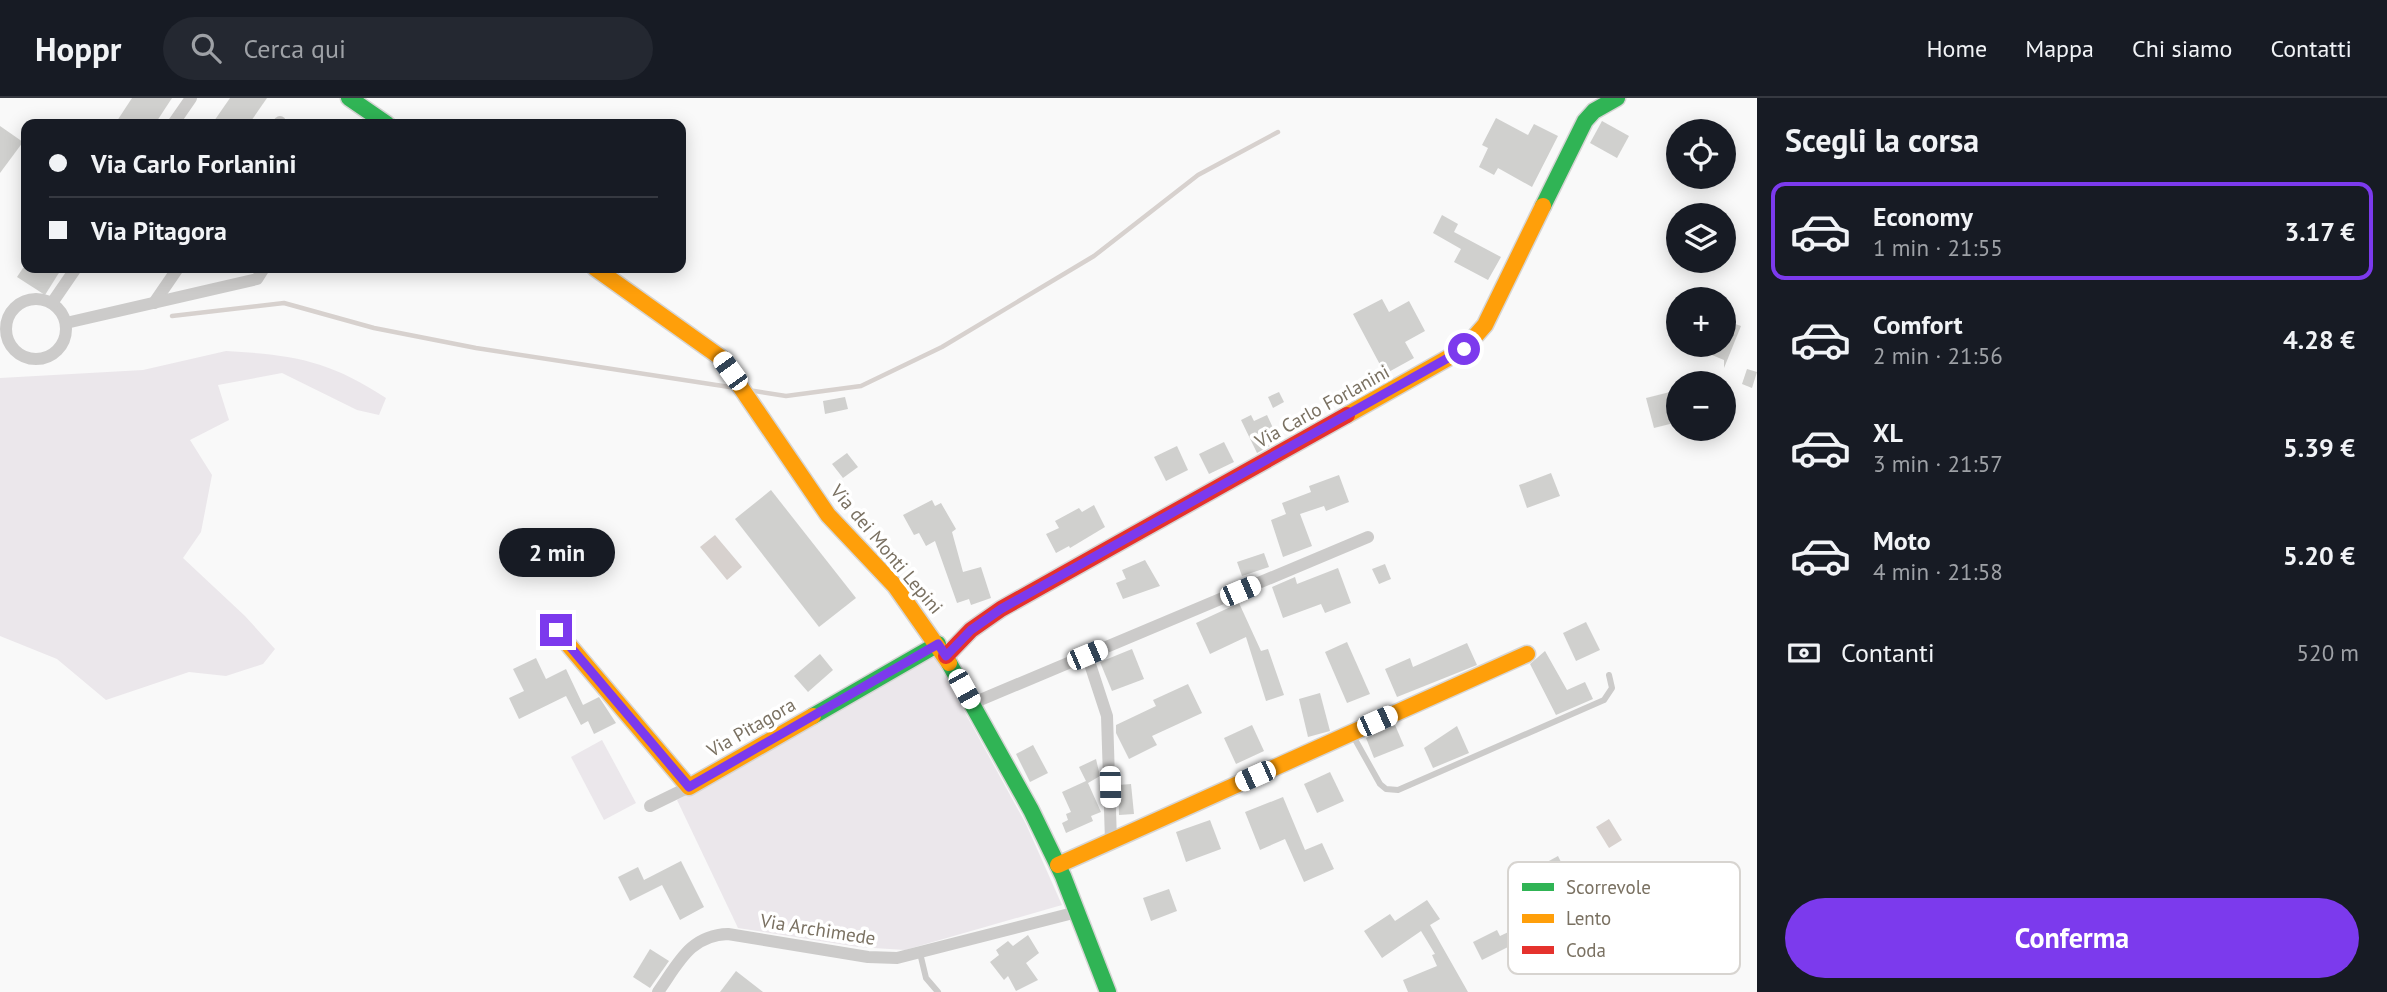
<!DOCTYPE html>
<html lang="it">
<meta charset="utf-8">
<style>
:root{--surface:#171b24;--page:#242831;--text:#f1f3f6;--muted:#9ea1a6;--line:#363941;--accent:#7c3aed}
body{margin:0;font-family:"PT Sans",sans-serif;background:var(--page);color:var(--text);height:100vh;display:flex;flex-direction:column;font-size:26px;white-space:nowrap}
*{box-sizing:border-box;margin:0}
p{font-size:23px;color:var(--muted)}
.icon{flex:none;width:38px;height:38px;fill:none;stroke:currentColor;stroke-width:2;stroke-linecap:round;stroke-linejoin:round}
.map{position:relative;flex:1;overflow:hidden}
.details{display:flex;flex-direction:column;background:var(--surface);width:630px}
.details>*{flex:none}
.top-card{position:absolute;left:21px;top:21px;width:665px;height:154px;border-radius:14px;box-shadow:0 4px 18px #0003;display:grid;align-content:center;height:154px;padding:0 28px;background:var(--surface)}
.tools{position:absolute;left:1666px;top:21px;display:grid;gap:14px}
.tools a{display:grid;place-items:center;width:70px;height:70px;border-radius:50%;background:var(--surface);box-shadow:0 4px 18px #0003;font-size:35px}
.end{position:absolute;width:32px;height:32px;margin:-16px;border:9px solid #7c3aed;background:#fff;box-shadow:0 0 0 4px #fff}
.from{border-radius:50%}
.bubble{position:absolute;height:49px;border-radius:24px;background:var(--surface);box-shadow:0 4px 18px #0003;font-size:23px;font-weight:700;line-height:49px;text-align:center}
.car{position:absolute;width:21px;height:42px;margin:-21px -10px;border-radius:9px;box-shadow:0 0 5px 2px #0007;background:linear-gradient(#fff 24%,#345 0 40%,#fff 0 76%,#345 0 86%,#fff 0)}
.top-card b{display:flex;align-items:center;gap:24px;height:66px;font-size:26px}
.top-card b+b{border-top:2px solid var(--line)}
.top-card i{width:18px;height:18px;background:var(--text)}
ul{padding:0;list-style:none}
li{display:flex;align-items:center;gap:21px;height:98px;margin:0 14px 10px;padding:0 14px;border:4px solid transparent;border-radius:14px}
li div{flex:1}
li b{display:block;font-size:26px}
li em{font-style:normal;font-weight:700}
li.on{border-color:var(--accent)}
li>.icon{width:63px;height:63px;stroke-width:1.5}
h2{padding:0 28px;font-size:32px;line-height:84px}
.pay{display:flex;align-items:center;gap:18px;height:77px;padding:0 28px;font-size:26px}
.pay p{margin-inline-start:auto}
.button{display:flex;gap:14px;margin-top:auto;padding:14px 28px}
.button a{flex:1;height:80px;border-radius:42px;background:var(--accent);color:#fff;font-size:28px;font-weight:700;line-height:80px;text-align:center}
header{display:flex;align-items:center;gap:42px;box-sizing:border-box;height:98px;padding:0 35px;background:var(--surface);border-bottom:2px solid var(--line)}
header strong{font-size:33px}
nav{display:flex;gap:38px;margin-inline-start:auto;font-size:24px}
.search{width:490px;height:63px;background:var(--page);display:flex;align-items:center;gap:18px;box-sizing:border-box;padding:0 24px;border-radius:38px;color:var(--muted);font-size:26px}
main{display:flex;flex:1;min-height:0}
.map>svg:first-child{display:block}
.green{fill:#ebe7eb}
.water{fill:#d7d1ce}
.lines{fill:none;stroke-linecap:round;stroke-linejoin:round}
.stream{stroke:#d7d1ce;stroke-width:4.5}
.building{fill:#d0d0ce}
.fast-casing{stroke:#d6d5d4;stroke-width:19}
.slow-casing{stroke:#d6d5d4;stroke-width:19}
.jam-casing{stroke:#d6d5d4;stroke-width:19}
.lane{stroke:#cccbca;stroke-width:6}
.street{stroke:#cccbca;stroke-width:12}
.fast{stroke:#30b455;stroke-width:16}
.slow{stroke:#ff9f0a;stroke-width:16}
.jam{stroke:#e5322d;stroke-width:16}
.route{stroke:#7c3aed;stroke-width:9}
.labels{text-anchor:middle;dominant-baseline:central;stroke-width:7;stroke-linejoin:round;paint-order:stroke}
.street-label{font-size:19px;fill:#7a7162;stroke:#fff}
.key{fill:#fff;stroke:#d7d4d0;stroke-width:2}
.key-label{font-size:19px;fill:#7a7162}
</style>
<header>
<strong>Hoppr</strong>
<div class="search"><svg class="icon" aria-label="search" viewBox="0 0 24 24"><circle cx="10" cy="10" r="6"/><path d="M15 15l6 6"/></svg>Cerca qui</div>
<nav><a>Home</a><a>Mappa</a><a>Chi siamo</a><a>Contatti</a></nav>
</header>
<main>
<div class="map">
<svg width="1757" height="894" viewBox="0 0 1757 894">
<rect width="100%" height="100%" fill="#f9f9f9"/>
<g class="green">
<path d="M226,253C294,257 328,262 386,300L379,317L357,312L282,275L218,287L229,322L190,342L212,377L201,434L183,460L245,518L275,551L263,566L226,578L189,574L106,602L57,561L0,538V280L143,272Z"/>
<polygon points="933,556 1026,726 1062,807 905,852 858,849 738,830 677,702"/>
<polygon points="602,642 636,705 604,722 571,659"/>
</g>
<g class="water">
<polygon points="715,437 742,469 727,482 700,449"/>
<polygon points="1609,721 1622,742 1609,750 1596,729"/>
</g>
<g class="lines">
<g class="stream">
<polyline points="172,218 284,205 374,230 476,250 736,290"/>
<polyline points="748,292 786,298 861,288 942,249 1094,158 1198,77 1278,34"/>
</g>
</g>
<g class="building">
<polygon points="132,0 172,0 155,26 115,26"/>
<polygon points="230,0 267,0 249,26 212,26"/>
<polygon points="1496,20 1528,37 1534,26 1558,38 1532,89 1498,70 1494,77 1479,69 1488,50 1482,47"/>
<polygon points="1602,23 1629,38 1617,60 1590,45"/>
<polygon points="0,28 23,44 0,75"/>
<polygon points="1442,117 1458,126 1454,134 1501,159 1488,182 1454,164 1461,151 1433,135"/>
<polygon points="23,170 62,170 45,197 17,179"/>
<polygon points="1382,201 1389,214 1409,203 1425,233 1405,244 1414,260 1385,276 1353,216"/>
<polygon points="1724,222 1741,228 1724,270 1724,262 1688,247 1724,247"/>
<polygon points="1747,271 1757,274 1752,290 1742,286"/>
<polygon points="1279,294 1284,304 1273,310 1268,299"/>
<polygon points="1670,294 1678,324 1654,330 1646,300"/>
<polygon points="845,299 848,311 825,316 823,303"/>
<polygon points="1251,317 1254,323 1267,317 1279,343 1257,355 1241,322"/>
<polygon points="1224,344 1234,364 1209,376 1199,356"/>
<polygon points="1177,348 1188,372 1166,383 1154,359"/>
<polygon points="847,355 858,369 843,380 832,366"/>
<polygon points="1551,375 1560,398 1527,410 1519,387"/>
<polygon points="1339,377 1349,404 1326,413 1324,408 1300,416 1312,448 1283,459 1271,422 1286,416 1282,405 1311,394 1309,388"/>
<polygon points="771,392 856,500 819,529 735,421"/>
<polygon points="932,402 935,408 941,405 956,431 952,434 963,474 981,469 991,500 971,507 969,501 957,505 935,443 926,448 919,435 914,437 903,417"/>
<polygon points="1094,407 1105,429 1070,450 1069,448 1056,455 1046,436 1059,430 1055,423 1079,410 1082,414"/>
<polygon points="1264,455 1269,469 1242,478 1237,464"/>
<polygon points="1145,462 1160,488 1123,501 1116,485 1126,481 1122,472"/>
<polygon points="1385,466 1391,481 1379,486 1372,471"/>
<polygon points="1338,470 1351,505 1325,515 1321,506 1283,520 1272,489 1295,479 1297,486"/>
<polygon points="1239,505 1261,553 1268,551 1284,597 1266,603 1246,539 1210,556 1196,525"/>
<polygon points="1586,524 1600,552 1576,563 1563,535"/>
<polygon points="1347,544 1370,596 1347,605 1325,554"/>
<polygon points="1467,545 1477,567 1397,599 1385,571 1410,560 1413,569"/>
<polygon points="1132,551 1144,581 1112,593 1100,564"/>
<polygon points="1545,553 1567,592 1585,584 1593,601 1556,617 1530,566"/>
<polygon points="820,556 833,572 808,594 794,578"/>
<polygon points="536,560 546,581 566,571 583,607 599,599 616,625 594,636 588,623 581,627 566,598 519,621 509,600 524,593 513,571"/>
<polygon points="1188,586 1202,615 1152,638 1157,647 1129,661 1116,635 1116,627 1156,608 1153,602"/>
<polygon points="1320,595 1330,633 1308,639 1299,601"/>
<polygon points="1252,627 1264,653 1236,666 1224,640"/>
<polygon points="1395,627 1404,648 1374,660 1366,640"/>
<polygon points="1457,628 1469,655 1433,670 1424,650"/>
<polygon points="1033,647 1048,675 1030,684 1016,656"/>
<polygon points="1096,661 1100,678 1088,685 1101,714 1091,718 1093,723 1066,735 1062,725 1068,722 1066,716 1071,714 1062,694 1086,683 1079,669"/>
<polygon points="1330,674 1344,703 1317,715 1304,686"/>
<polygon points="1131,686 1134,716 1119,717 1118,687"/>
<polygon points="1283,699 1305,752 1322,745 1334,771 1304,784 1285,741 1260,752 1245,714"/>
<polygon points="1210,722 1221,751 1186,764 1176,734"/>
<polygon points="1558,758 1577,796 1547,813 1527,775"/>
<polygon points="681,763 704,809 680,822 662,787 630,803 618,779 638,769 644,782"/>
<polygon points="1169,791 1177,813 1151,823 1143,800"/>
<polygon points="1427,802 1440,821 1430,827 1468,894 1408,894 1403,882 1437,868 1432,857 1435,856 1421,833 1382,860 1364,833 1390,816 1395,823"/>
<polygon points="1521,828 1526,840 1482,862 1473,844 1497,832 1500,838"/>
<polygon points="1028,837 1039,855 1026,865 1038,882 1016,893 1008,878 1004,882 990,864 999,857 996,852 1008,843 1013,848"/>
<polygon points="650,851 669,863 650,890 633,879"/>
<polygon points="736,873 763,894 720,894"/>
</g>
<g class="lines">
<g class="fast-casing">
<g id="fast">
<polyline points="349,0 387,26"/>
<polyline points="1543,108 1585,23 1594,13 1617,0"/>
<polyline points="949,565 1031,712 1063,778 1108,894"/>
<polyline points="813,618 938,546"/>
</g>
</g>
<g class="slow-casing">
<g id="slow">
<polyline points="595,170 720,259 828,417 895,488 949,565"/>
<polyline points="1347,317 1464,251 1485,227 1543,108"/>
<polyline points="556,532 689,689 813,618"/>
<polyline points="1058,767 1527,556"/>
</g>
</g>
<g class="jam-casing">
<polyline id="jam" points="946,558 971,532 1001,511 1347,317"/>
</g>
<g class="lane">
<polyline points="1352,636 1380,686 1386,691 1398,692 1604,602 1612,590 1609,577"/>
<polyline points="920,855 926,880 938,894"/>
</g>
<g class="street">
<polyline points="173,26 191,0"/>
<polyline points="278,26 280,24"/>
<circle cx="36" cy="231" r="30"/>
<polyline points="52,205 76,170"/>
<polyline points="154,205 178,170"/>
<polyline points="66,225 257,181 264,170"/>
<polyline points="1087,557 1107,618 1111,743"/>
<polyline points="973,605 1368,439"/>
<polyline points="650,708 689,689"/>
<path d="M658,894C678,866 690,837 728,836L868,859L897,860L1077,814"/>
</g>
<use href="#fast" class="fast"/>
<use href="#slow" class="slow"/>
<use href="#jam" class="jam"/>
</g>
<g class="lines">
<polyline class="route" points="556,532 689,689 938,546 946,558 971,532 1001,511 1464,251"/>
</g>
<g class="labels">
<g class="street-label">
<text transform="translate(1322 308) rotate(-29)">Via Carlo Forlanini</text>
<text transform="translate(887 451) rotate(50)">Via dei Monti Lepini</text>
<text transform="translate(751 629) rotate(-30)">Via Pitagora</text>
<text transform="translate(818 831) rotate(9)">Via Archimede</text>
</g>
</g>
<rect x="1508" y="764" width="232" height="112" rx="10" class="key"/>
<rect x="1522" y="785" width="32" height="8" fill="#30b455"/>
<rect x="1522" y="816" width="32" height="9" fill="#ff9f0a"/>
<rect x="1522" y="848" width="32" height="8" fill="#e5322d"/>
<g class="key-label">
<text x="1566" y="796">Scorrevole</text>
<text x="1566" y="827">Lento</text>
<text x="1566" y="859">Coda</text>
</g>
</svg>
<div class="tools">
<a><svg class="icon" aria-label="locate" viewBox="0 0 24 24"><circle cx="12" cy="12" r="6"/><path d="M12 2v4M12 18v4M2 12h4M18 12h4"/></svg></a>
<a><svg class="icon" aria-label="layers" viewBox="0 0 24 24"><path d="M12 4l9 5-9 5-9-5zM3 14l9 5 9-5"/></svg></a>
<a>+</a>
<a>−</a>
</div>
<i class="end from" style="left:1464px;top:251px"></i>
<i class="end" style="left:556px;top:532px"></i>
<div class="bubble" style="left:499px;top:430px;width:116px">2 min</div>
<i class="car" style="left:730px;top:273px;rotate:324deg"></i>
<i class="car" style="left:1240px;top:493px;rotate:67deg"></i>
<i class="car" style="left:1087px;top:557px;rotate:67deg"></i>
<i class="car" style="left:964px;top:591px;rotate:151deg"></i>
<i class="car" style="left:1377px;top:623px;rotate:66deg"></i>
<i class="car" style="left:1255px;top:678px;rotate:246deg"></i>
<i class="car" style="left:1110px;top:689px;rotate:179deg"></i>
<div class="top-card">
<b><i class="from"></i>Via Carlo Forlanini</b>
<b><i></i>Via Pitagora</b>
</div>
</div>
<section class="details">
<h2>Scegli la corsa</h2>
<ul>
<li class="on"><svg class="icon" aria-label="car" viewBox="0 0 24 24"><path d="M5 17H2v-5l4-1 3-4h7l3 4 3 1v5h-3M9 17h6M6 11h13"/><circle cx="7" cy="17" r="2"/><circle cx="17" cy="17" r="2"/></svg><div><b>Economy</b><p>1 min · 21:55</p></div><em>3.17 €</em></li>
<li><svg class="icon" aria-label="car" viewBox="0 0 24 24"><path d="M5 17H2v-5l4-1 3-4h7l3 4 3 1v5h-3M9 17h6M6 11h13"/><circle cx="7" cy="17" r="2"/><circle cx="17" cy="17" r="2"/></svg><div><b>Comfort</b><p>2 min · 21:56</p></div><em>4.28 €</em></li>
<li><svg class="icon" aria-label="car" viewBox="0 0 24 24"><path d="M5 17H2v-5l4-1 3-4h7l3 4 3 1v5h-3M9 17h6M6 11h13"/><circle cx="7" cy="17" r="2"/><circle cx="17" cy="17" r="2"/></svg><div><b>XL</b><p>3 min · 21:57</p></div><em>5.39 €</em></li>
<li><svg class="icon" aria-label="car" viewBox="0 0 24 24"><path d="M5 17H2v-5l4-1 3-4h7l3 4 3 1v5h-3M9 17h6M6 11h13"/><circle cx="7" cy="17" r="2"/><circle cx="17" cy="17" r="2"/></svg><div><b>Moto</b><p>4 min · 21:58</p></div><em>5.20 €</em></li>
</ul>
<div class="pay"><svg class="icon" aria-label="cash" viewBox="0 0 24 24"><path d="M3 7h18v10H3z"/><circle cx="12" cy="12" r="2"/></svg>Contanti<p>520 m</p></div>
<div class="button"><a>Conferma</a></div>
</section>
</main>
